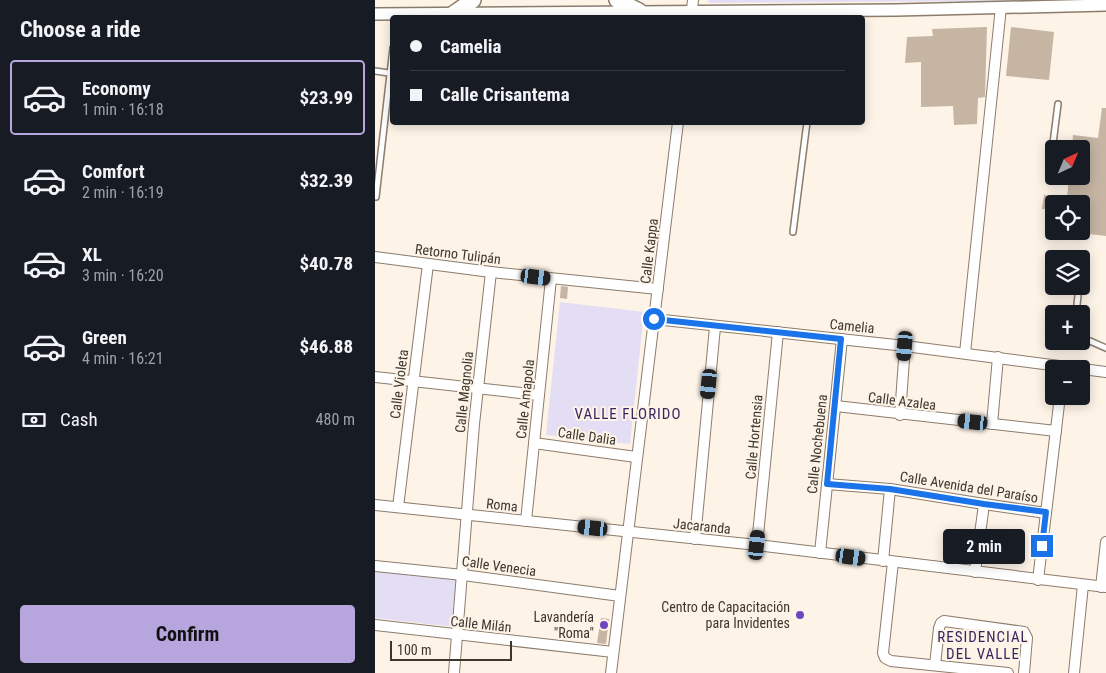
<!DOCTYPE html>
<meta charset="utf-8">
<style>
:root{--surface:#171b24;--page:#242831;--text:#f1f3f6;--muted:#9ea1a6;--line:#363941;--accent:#b7a5dd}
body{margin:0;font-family:"Roboto Condensed",sans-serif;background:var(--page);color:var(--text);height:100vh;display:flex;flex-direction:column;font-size:19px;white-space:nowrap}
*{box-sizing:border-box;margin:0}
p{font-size:16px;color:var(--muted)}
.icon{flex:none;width:28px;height:28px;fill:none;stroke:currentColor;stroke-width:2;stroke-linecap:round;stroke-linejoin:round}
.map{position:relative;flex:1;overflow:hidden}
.drawer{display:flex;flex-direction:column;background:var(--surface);width:375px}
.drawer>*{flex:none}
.guide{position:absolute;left:15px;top:15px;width:475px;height:110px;border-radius:5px;box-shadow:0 2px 12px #0003;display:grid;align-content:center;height:110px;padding:0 20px;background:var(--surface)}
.needle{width:32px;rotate:44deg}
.tools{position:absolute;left:670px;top:140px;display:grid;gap:10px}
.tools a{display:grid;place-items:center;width:45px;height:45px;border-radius:5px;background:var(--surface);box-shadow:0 2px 12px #0003;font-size:25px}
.scale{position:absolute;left:15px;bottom:12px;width:122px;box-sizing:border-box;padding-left:5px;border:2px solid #3e372f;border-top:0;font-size:14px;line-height:18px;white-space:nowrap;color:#3e372f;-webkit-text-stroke:4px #fdf3e7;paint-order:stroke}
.end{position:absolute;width:22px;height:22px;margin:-11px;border:6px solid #1a73e8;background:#fff;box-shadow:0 0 0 2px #fff}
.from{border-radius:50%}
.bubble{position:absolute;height:35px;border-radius:5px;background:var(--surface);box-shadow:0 2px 12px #0003;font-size:16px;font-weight:700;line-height:35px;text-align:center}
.car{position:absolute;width:15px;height:30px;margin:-15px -8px;border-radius:6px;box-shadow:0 0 4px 1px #0007;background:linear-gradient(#222 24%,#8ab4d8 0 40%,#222 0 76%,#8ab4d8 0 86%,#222 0)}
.guide b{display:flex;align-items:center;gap:18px;height:48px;font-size:19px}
.guide b+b{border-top:1px solid var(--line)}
.guide i{width:12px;height:12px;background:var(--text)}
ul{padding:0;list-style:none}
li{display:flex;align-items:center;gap:15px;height:75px;margin:0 10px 8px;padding:0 10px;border:2px solid transparent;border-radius:5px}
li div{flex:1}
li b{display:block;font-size:19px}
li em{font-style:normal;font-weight:700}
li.active{border-color:var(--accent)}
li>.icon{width:45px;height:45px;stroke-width:1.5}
h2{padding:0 20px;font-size:22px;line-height:60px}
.pay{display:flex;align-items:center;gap:12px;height:55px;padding:0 20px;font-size:19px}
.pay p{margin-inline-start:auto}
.action{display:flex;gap:10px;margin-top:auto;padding:10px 20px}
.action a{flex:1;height:58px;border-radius:5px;background:var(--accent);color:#111;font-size:20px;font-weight:700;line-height:58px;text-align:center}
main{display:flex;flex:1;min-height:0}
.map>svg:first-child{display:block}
.green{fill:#e3def3}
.building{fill:#c6b5a3}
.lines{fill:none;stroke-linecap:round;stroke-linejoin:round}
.service-casing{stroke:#8c7c6b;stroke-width:8}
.minor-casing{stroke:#8c7c6b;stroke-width:12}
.tertiary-casing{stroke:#8c7c6b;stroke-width:14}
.primary-casing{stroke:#8c7c6b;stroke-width:18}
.service{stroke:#fff;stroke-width:5}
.minor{stroke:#fff;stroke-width:10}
.tertiary{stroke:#fff;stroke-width:11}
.primary{stroke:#fff;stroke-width:15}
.route{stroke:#1a73e8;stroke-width:6}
.poi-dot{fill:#7046be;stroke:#fdf3e7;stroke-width:2}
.labels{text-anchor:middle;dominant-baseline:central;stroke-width:4;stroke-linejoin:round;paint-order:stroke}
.street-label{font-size:14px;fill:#3e372f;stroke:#fdf3e7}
.poi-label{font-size:14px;fill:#3e372f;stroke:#fdf3e7;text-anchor:end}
.neighbourhood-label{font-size:15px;letter-spacing:1px;fill:#392661;stroke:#fdf3e7}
</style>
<main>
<section class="drawer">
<h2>Choose a ride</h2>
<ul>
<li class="active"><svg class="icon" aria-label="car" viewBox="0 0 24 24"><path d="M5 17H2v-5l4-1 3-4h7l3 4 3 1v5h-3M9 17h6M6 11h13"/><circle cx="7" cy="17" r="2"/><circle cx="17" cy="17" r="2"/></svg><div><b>Economy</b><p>1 min · 16:18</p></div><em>$23.99</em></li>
<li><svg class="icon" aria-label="car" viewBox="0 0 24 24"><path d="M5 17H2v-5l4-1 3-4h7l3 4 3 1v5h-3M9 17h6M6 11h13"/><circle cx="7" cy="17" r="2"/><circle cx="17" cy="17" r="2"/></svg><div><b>Comfort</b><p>2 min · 16:19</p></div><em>$32.39</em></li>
<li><svg class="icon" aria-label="car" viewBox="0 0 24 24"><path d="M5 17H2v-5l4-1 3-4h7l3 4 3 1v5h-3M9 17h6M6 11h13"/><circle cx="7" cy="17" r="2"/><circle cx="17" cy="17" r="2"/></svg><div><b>XL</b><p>3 min · 16:20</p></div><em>$40.78</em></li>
<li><svg class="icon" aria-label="car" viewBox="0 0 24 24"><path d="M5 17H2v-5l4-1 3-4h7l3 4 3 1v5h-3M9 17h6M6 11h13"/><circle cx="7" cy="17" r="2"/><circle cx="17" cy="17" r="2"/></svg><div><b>Green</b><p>4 min · 16:21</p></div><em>$46.88</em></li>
</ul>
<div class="pay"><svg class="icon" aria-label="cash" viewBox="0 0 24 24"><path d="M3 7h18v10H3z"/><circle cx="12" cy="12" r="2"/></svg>Cash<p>480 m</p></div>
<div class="action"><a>Confirm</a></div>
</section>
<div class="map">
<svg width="731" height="673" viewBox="0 0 731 673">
<rect width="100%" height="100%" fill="#fdf3e7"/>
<g class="green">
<polygon points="332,0 731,0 335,3"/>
<polygon points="185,302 269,312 255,444 171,435"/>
<polygon points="0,568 85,577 80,627 0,618"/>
</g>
<g class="building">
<polygon points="612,27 610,97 603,98 602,124 579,125 578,106 546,107 546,62 530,63 532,37 558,36 557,29"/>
<polygon points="636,27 679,32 674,80 631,76"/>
<polygon points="727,108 731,108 731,236 706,233 706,204 679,204 679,210 667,209 669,195 692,198 694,176 706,176 706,149 697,149 698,135 723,138"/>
<polygon points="186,286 193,287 192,299 185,298"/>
<polygon points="226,618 234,619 231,644 222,643"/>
</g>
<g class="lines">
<g class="service-casing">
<g id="service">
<polyline points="0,71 14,73"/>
<polyline points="674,175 683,104"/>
<polyline points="1,197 18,48"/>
<polyline points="418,232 432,122"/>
<polyline points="701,314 704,286"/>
<polyline points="706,337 731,348"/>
</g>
</g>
<g class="minor-casing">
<g id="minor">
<polyline points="316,18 318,0"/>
<polyline points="0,257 116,272 283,289"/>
<polyline points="279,319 530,346 731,372"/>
<polyline points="590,353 626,7"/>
<polyline points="0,377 164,395"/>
<polyline points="461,406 681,431"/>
<polyline points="525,415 530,346"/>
<polyline points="617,424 623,357"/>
<polyline points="159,443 261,457"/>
<polyline points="452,484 515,489 609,504 671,513"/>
<polyline points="0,505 382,545 731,587"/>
<polyline points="23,507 53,264"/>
<polyline points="151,521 176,279"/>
<polyline points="320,539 340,327"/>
<polyline points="382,545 403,332"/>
<polyline points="445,553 467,339"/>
<polyline points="508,561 515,489"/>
<polyline points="518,562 508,653 510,658 516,661 633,673"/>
<polyline points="0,566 88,575 245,596"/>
<polyline points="600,572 609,504"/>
<polyline points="663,580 685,396"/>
<polyline points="726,587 731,542"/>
<polyline points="0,625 238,652"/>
<polyline points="560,665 564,628 566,623 569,621 649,632 652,638 649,673"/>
<polyline points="79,673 99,424 116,272"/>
<polyline points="236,673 303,122"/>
<polyline points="699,673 708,585"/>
</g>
</g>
<g class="tertiary-casing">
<polyline id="tertiary" points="0,14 522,10 731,5"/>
</g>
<g class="primary-casing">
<g id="primary">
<polyline points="242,0 264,11"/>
<polyline points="78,14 98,0"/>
</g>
</g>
<use href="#service" class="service"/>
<use href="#minor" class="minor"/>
<use href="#tertiary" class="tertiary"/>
<use href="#primary" class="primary"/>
</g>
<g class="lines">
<polyline class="route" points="279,319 466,339 452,484 515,489 609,504 671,512 667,546"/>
</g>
<g class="poi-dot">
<circle cx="425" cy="615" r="5"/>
<circle cx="229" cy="625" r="5"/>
</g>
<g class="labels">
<g class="street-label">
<text transform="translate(274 251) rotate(-83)">Calle Kappa</text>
<text transform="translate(83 254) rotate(7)">Retorno Tulipán</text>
<text transform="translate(477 326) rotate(6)">Camelia</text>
<text transform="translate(24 384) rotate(-83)">Calle Violeta</text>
<text transform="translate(89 392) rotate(-84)">Calle Magnolia</text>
<text transform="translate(150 399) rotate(-84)">Calle Amapola</text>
<text transform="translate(527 401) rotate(7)">Calle Azalea</text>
<text transform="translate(212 436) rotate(8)">Calle Dalia</text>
<text transform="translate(379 437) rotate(-85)">Calle Hortensia</text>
<text transform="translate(442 444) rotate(-84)">Calle Nochebuena</text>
<text transform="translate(594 487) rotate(9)">Calle Avenida del Paraíso</text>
<text transform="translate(127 505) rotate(6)">Roma</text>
<text transform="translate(327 526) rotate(6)">Jacaranda</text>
<text transform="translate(124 566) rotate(8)">Calle Venecia</text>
<text transform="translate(106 624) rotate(6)">Calle Milán</text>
</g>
<g class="poi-label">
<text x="415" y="607">Centro de Capacitación<tspan x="415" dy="16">para Invidentes</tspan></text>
<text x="219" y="617">Lavandería<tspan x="219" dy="16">"Roma"</tspan></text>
</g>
<g class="neighbourhood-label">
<text x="253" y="414">VALLE FLORIDO</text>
<text x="608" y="637">RESIDENCIAL<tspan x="608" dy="17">DEL VALLE</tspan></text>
</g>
</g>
</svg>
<div class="tools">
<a><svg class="needle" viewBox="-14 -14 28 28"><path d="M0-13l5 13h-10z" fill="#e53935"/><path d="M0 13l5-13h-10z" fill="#9ea1a6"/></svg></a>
<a><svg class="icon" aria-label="locate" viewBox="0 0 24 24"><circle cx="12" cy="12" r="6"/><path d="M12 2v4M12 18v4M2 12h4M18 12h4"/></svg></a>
<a><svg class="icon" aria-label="layers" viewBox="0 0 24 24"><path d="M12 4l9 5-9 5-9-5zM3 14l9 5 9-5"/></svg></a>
<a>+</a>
<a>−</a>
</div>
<div class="scale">100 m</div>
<i class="end from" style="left:279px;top:319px"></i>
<i class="end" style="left:667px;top:546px"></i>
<div class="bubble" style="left:568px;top:529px;width:82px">2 min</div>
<i class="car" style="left:161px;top:277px;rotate:97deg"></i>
<i class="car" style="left:530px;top:346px;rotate:185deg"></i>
<i class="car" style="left:334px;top:384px;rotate:186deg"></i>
<i class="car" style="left:598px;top:422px;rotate:276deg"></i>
<i class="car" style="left:218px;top:528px;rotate:276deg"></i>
<i class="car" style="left:382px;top:545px;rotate:6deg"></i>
<i class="car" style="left:476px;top:557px;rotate:98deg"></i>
<div class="guide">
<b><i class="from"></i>Camelia</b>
<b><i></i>Calle Crisantema</b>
</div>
</div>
</main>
